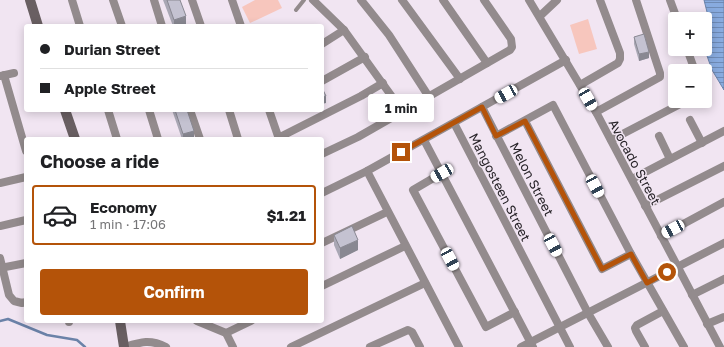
<!DOCTYPE html>
<meta charset="utf-8">
<style>
:root{--surface:#fff;--page:#f2f2f2;--text:#202124;--muted:#757577;--line:#e0e0e0;--accent:#b45309}
body{margin:0;font-family:"Golos Text",sans-serif;background:var(--page);color:var(--text);height:100vh;display:flex;flex-direction:column;font-size:15px;white-space:nowrap}
*{box-sizing:border-box;margin:0}
p{font-size:13px;color:var(--muted)}
.icon{flex:none;width:22px;height:22px;fill:none;stroke:currentColor;stroke-width:2;stroke-linecap:round;stroke-linejoin:round}
.map{position:relative;flex:1;overflow:hidden}
.details{position:absolute;left:24px;top:137px;width:300px;height:186px;display:flex;flex-direction:column;background:var(--surface);border-radius:4px;box-shadow:0 2px 10px #0003}
.details>*{flex:none}
.top-card{position:absolute;left:24px;top:24px;width:300px;height:88px;border-radius:4px;box-shadow:0 2px 10px #0003;display:grid;align-content:center;height:88px;padding:0 16px;background:var(--surface)}
.buttons{position:absolute;left:668px;top:12px;display:grid;gap:8px}
.buttons a{display:grid;place-items:center;width:44px;height:44px;border-radius:4px;background:var(--surface);box-shadow:0 2px 10px #0003;font-size:20px}
.end{position:absolute;width:18px;height:18px;margin:-9px;border:5px solid #b45309;background:#fff;box-shadow:0 0 0 2px #fff}
.from{border-radius:50%}
.bubble{position:absolute;height:28px;border-radius:4px;background:var(--surface);box-shadow:0 2px 10px #0003;font-size:13px;font-weight:700;line-height:28px;text-align:center}
.car{position:absolute;width:12px;height:24px;margin:-12px -6px;border-radius:5px;box-shadow:0 0 3px 1px #0007;background:linear-gradient(#fff 24%,#345 0 40%,#fff 0 76%,#345 0 86%,#fff 0)}
.top-card b{display:flex;align-items:center;gap:14px;height:38px;font-size:15px}
.top-card b+b{border-top:1px solid var(--line)}
.top-card i{width:10px;height:10px;background:var(--text)}
ul{padding:0;list-style:none}
li{display:flex;align-items:center;gap:12px;height:60px;margin:0 8px 6px;padding:0 8px;border:2px solid transparent;border-radius:4px}
li div{flex:1}
li b{display:block;font-size:15px}
li em{font-style:normal;font-weight:700}
li.current{border-color:var(--accent)}
li>.icon{width:36px;height:36px;stroke-width:1.5}
h2{padding:0 16px;font-size:18px;line-height:48px}
.cta{display:flex;gap:8px;margin-top:auto;padding:8px 16px}
.cta a{flex:1;height:46px;border-radius:4px;background:var(--accent);color:#fff;font-size:16px;font-weight:700;line-height:46px;text-align:center}
.map>svg:first-child{display:block}
.green{fill:#f7c6bd}
.water{fill:url(#water-rules);stroke:#6b82a8}
.lines{fill:none;stroke-linecap:round;stroke-linejoin:round}
.stream{stroke:#6b82a8;stroke-width:2.5}
.lane{stroke:#938b8d;stroke-width:4}
.street{stroke:#938b8d;stroke-width:8}
.secondary{stroke:#695f62;stroke-width:10}
.wall{fill:#a9a7b4}
.shaded-wall{fill:#898892}
.building{fill:#c4c2d1;stroke:#898892}
.route{stroke:#b45309;stroke-width:5}
.labels{text-anchor:middle;dominant-baseline:central;stroke-width:3;stroke-linejoin:round;paint-order:stroke}
.street-label{font-size:13px;fill:#272328;stroke:#f1e5f2}
</style>
<div class="map">
<svg width="724" height="347" viewBox="0 0 724 347">
<defs>
<pattern id="water-rules" width="6" height="5" patternUnits="userSpaceOnUse"><rect width="6" height="5" fill="#88abdf"/><path d="M0 2.5h6" fill="none" stroke="#6f8bb5"/></pattern>
</defs>
<rect width="100%" height="100%" fill="#f1e5f2"/>
<g class="green">
<polygon points="255,0 278,0 282,8 250,23 242,7"/>
<polygon points="588,19 597,49 579,54 570,25"/>
</g>
<polygon class="water" points="704,0 724,0 724,90 712,70 706,53 710,24"/>
<g class="lines">
<polyline class="stream" points="0,321 8,319 47,335 77,340 85,347"/>
<polyline class="lane" points="296,10 304,0"/>
<g class="street">
<polyline points="72,0 80,26"/>
<polyline points="113,0 122,26"/>
<polyline points="154,0 162,26"/>
<polyline points="192,0 201,26"/>
<polyline points="232,0 241,26"/>
<polyline points="313,0 344,30 403,112"/>
<polyline points="361,0 389,35 429,97"/>
<polyline points="402,0 460,79"/>
<polyline points="443,0 487,63"/>
<polyline points="529,0 596,112 720,347"/>
<polyline points="670,0 677,19"/>
<polyline points="540,16 557,0"/>
<polyline points="322,44 344,30"/>
<polyline points="687,49 695,71"/>
<polyline points="4,75 26,151"/>
<polyline points="0,76 14,73"/>
<polyline points="322,81 365,57"/>
<polyline points="580,85 618,63 620,59 620,53 600,0"/>
<polyline points="482,107 588,313 608,347"/>
<polyline points="108,110 117,139"/>
<polyline points="149,110 158,139"/>
<polyline points="190,110 200,139"/>
<polyline points="229,110 238,139"/>
<polyline points="269,110 279,139"/>
<polyline points="596,112 660,77 660,73 636,0"/>
<polyline points="690,120 702,143"/>
<polyline points="525,121 602,269 631,254"/>
<polyline points="454,123 570,347"/>
<polyline points="496,136 553,105 631,254 684,347"/>
<polyline points="659,136 670,159"/>
<polyline points="278,138 361,96 383,83"/>
<polyline points="424,140 533,347"/>
<polyline points="611,140 686,101"/>
<polyline points="322,154 358,137 510,50 512,47 511,39 484,0"/>
<polyline points="367,171 459,347"/>
<polyline points="442,173 413,190 486,327 515,312"/>
<polyline points="632,179 724,131"/>
<polyline points="0,183 26,177"/>
<polyline points="322,193 367,171 566,60"/>
<polyline points="645,206 724,166"/>
<polyline points="0,226 26,220"/>
<polyline points="661,236 724,202"/>
<polyline points="322,243 387,212"/>
<polyline points="0,258 9,295 14,301 22,303 26,302"/>
<polyline points="0,268 26,263"/>
<polyline points="322,286 405,246"/>
<polyline points="692,295 724,279"/>
<polyline points="69,321 69,322"/>
<polyline points="197,321 226,333 233,347"/>
<polyline points="707,324 724,317"/>
<polyline points="226,333 251,321"/>
<path d="M125,347C141,342 150,339 166,347"/>
<polyline points="291,347 425,283"/>
<polyline points="370,347 408,330 412,332 420,347"/>
<polyline points="521,347 724,243"/>
<polyline points="645,347 636,331 635,328 637,325 663,311"/>
</g>
<g class="secondary">
<polyline points="30,0 38,26"/>
<polyline points="65,110 75,139"/>
<polyline points="120,321 124,347"/>
</g>
</g>
<g class="wall">
<polygon points="163,0 180,0 186,26 173,26"/>
<polygon points="634,37 649,58 639,61 634,44"/>
<polygon points="172,110 187,110 194,138 190,139 182,139"/>
<polygon points="334,235 358,250 340,259 334,245"/>
</g>
<g class="shaded-wall">
<polygon points="186,16 186,26 174,26 174,20"/>
<polygon points="649,52 649,58 639,61 639,54"/>
<polygon points="326,96 326,103 322,104 322,97"/>
<polygon points="194,131 194,138 190,139 183,139 183,134"/>
<polygon points="358,240 358,250 340,259 340,248"/>
</g>
<g class="building">
<polygon points="167,0 180,0 186,16 174,20"/>
<polygon points="644,34 649,52 639,54 634,37"/>
<polygon points="322,88 326,96 322,97"/>
<polygon points="175,110 187,110 194,131 183,134"/>
<polygon points="352,226 358,240 340,248 334,235"/>
</g>
<g class="lines">
<polyline class="route" points="401,152 482,107 496,136 525,121 602,269 631,254 647,283 667,272"/>
</g>
<g class="labels">
<g class="street-label">
<text transform="translate(635 162) rotate(62)">Avocado Street</text>
<text transform="translate(532 179) rotate(63)">Melon Street</text>
<text transform="translate(500 187) rotate(63)">Mangosteen Street</text>
</g>
</g>
</svg>
<div class="buttons">
<a>+</a>
<a>−</a>
</div>
<i class="end from" style="left:667px;top:272px"></i>
<i class="end" style="left:401px;top:152px"></i>
<div class="bubble" style="left:368px;top:94px;width:66px">1 min</div>
<i class="car" style="left:506px;top:94px;rotate:241deg"></i>
<i class="car" style="left:588px;top:99px;rotate:150deg"></i>
<i class="car" style="left:442px;top:173px;rotate:240deg"></i>
<i class="car" style="left:595px;top:186px;rotate:152deg"></i>
<i class="car" style="left:673px;top:229px;rotate:242deg"></i>
<i class="car" style="left:553px;top:245px;rotate:152deg"></i>
<i class="car" style="left:450px;top:259px;rotate:152deg"></i>
<div class="top-card">
<b><i class="from"></i>Durian Street</b>
<b><i></i>Apple Street</b>
</div>
<section class="details">
<h2>Choose a ride</h2>
<ul>
<li class="current"><svg class="icon" aria-label="car" viewBox="0 0 24 24"><path d="M5 17H2v-5l4-1 3-4h7l3 4 3 1v5h-3M9 17h6M6 11h13"/><circle cx="7" cy="17" r="2"/><circle cx="17" cy="17" r="2"/></svg><div><b>Economy</b><p>1 min · 17:06</p></div><em>$1.21</em></li>
</ul>
<div class="cta"><a>Confirm</a></div>
</section>
</div>
